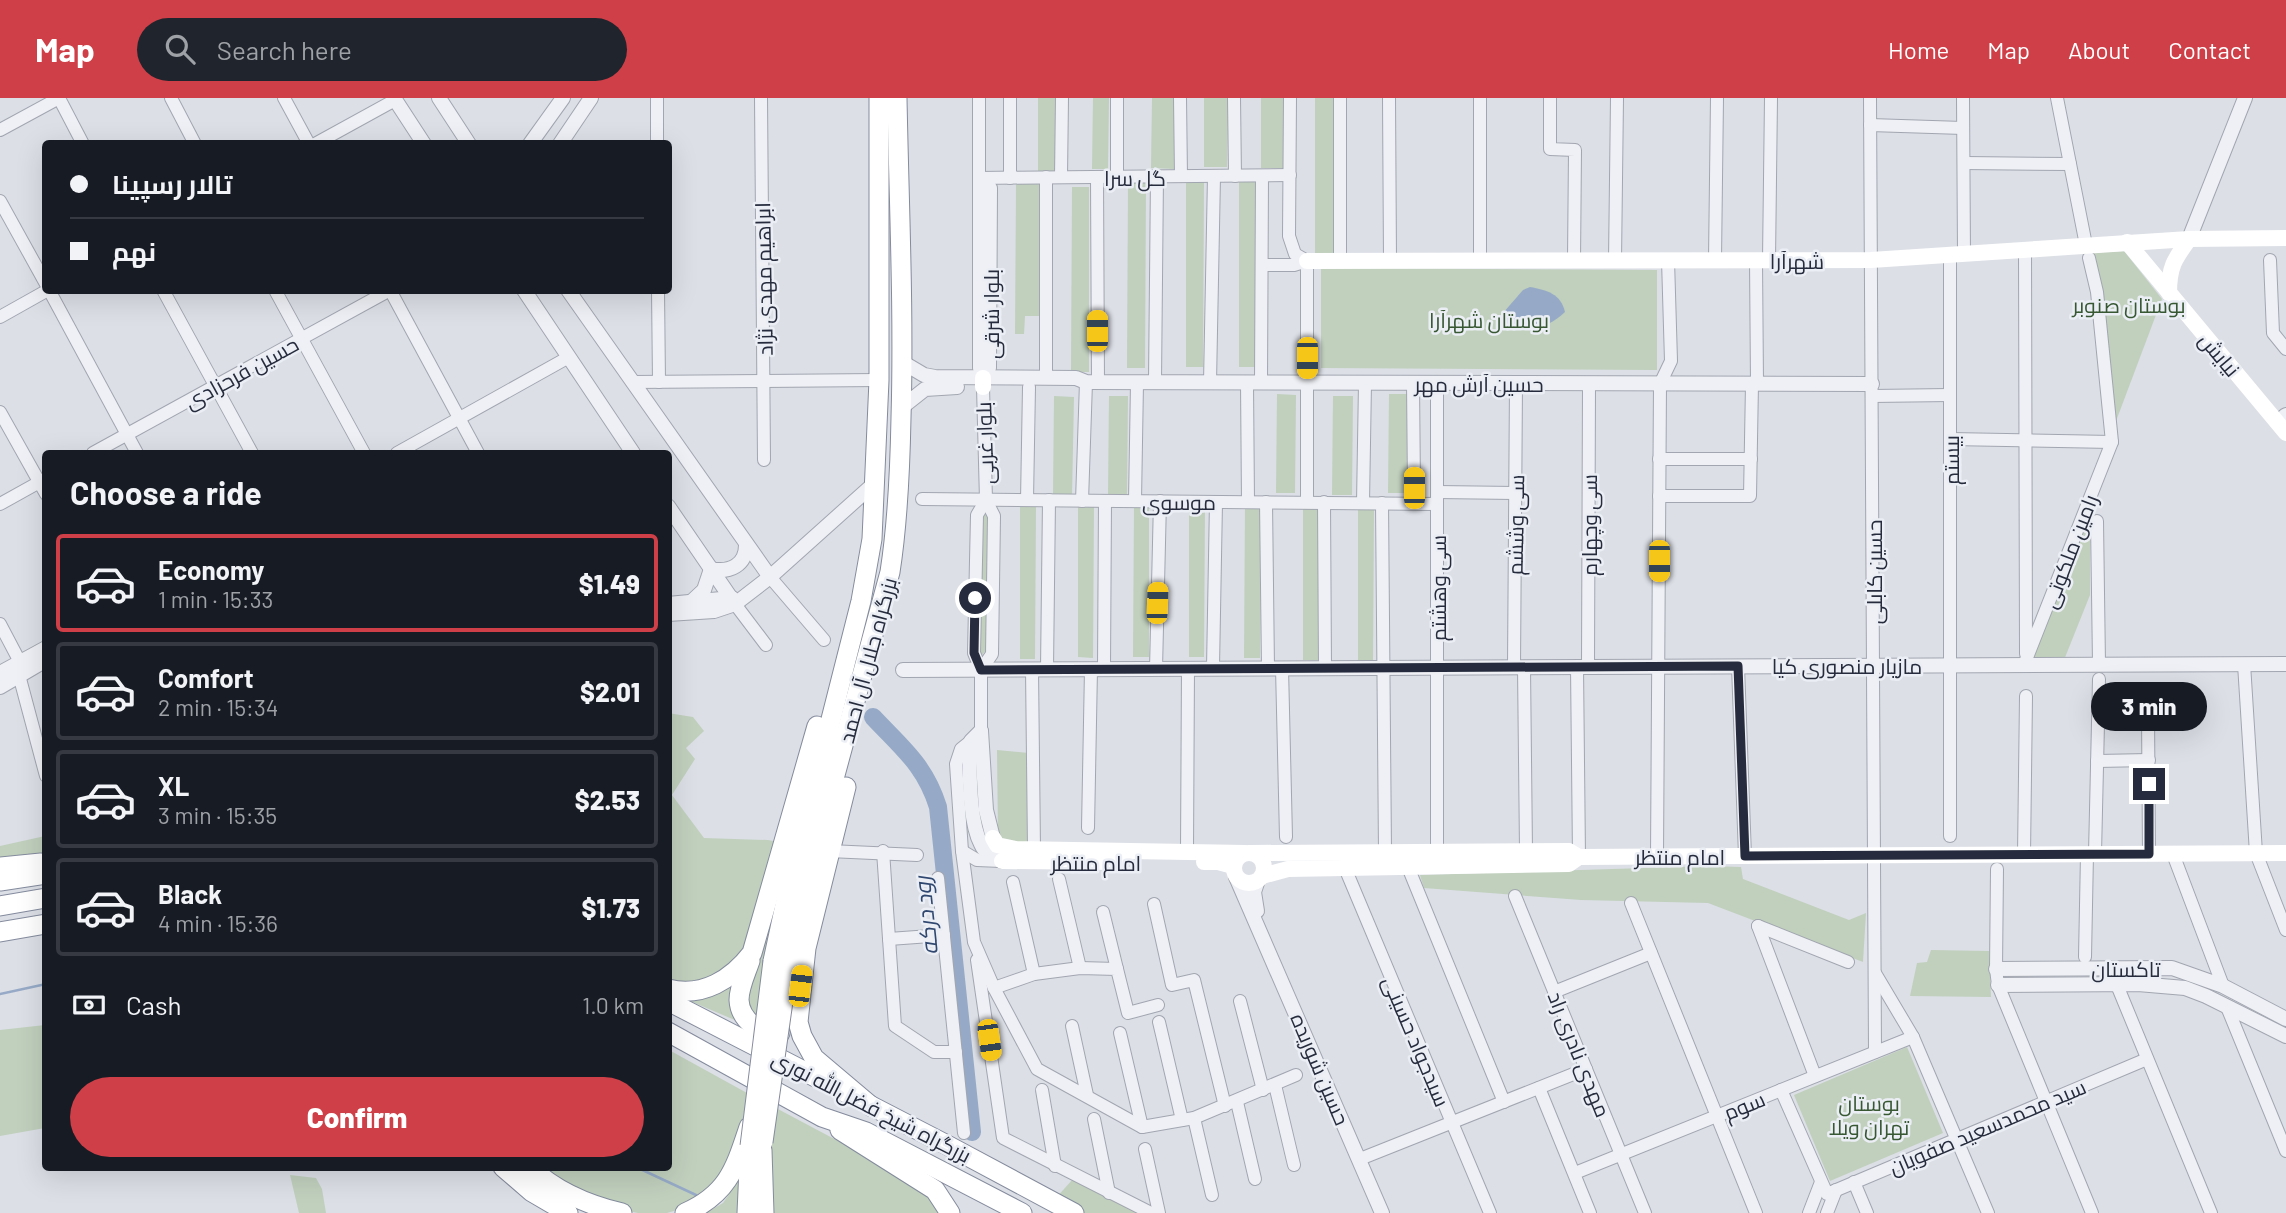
<!DOCTYPE html>
<meta charset="utf-8">
<style>
:root{--surface:#171b24;--page:#20242c;--text:#f1f3f6;--muted:#9ea1a6;--line:#363941;--accent:#ce3f48}
body{margin:0;font-family:Barlow,Cairo,sans-serif;background:var(--page);color:var(--text);height:100vh;display:flex;flex-direction:column;font-size:26px;white-space:nowrap}
*{box-sizing:border-box;margin:0}
p{font-size:23px;color:var(--muted)}
.icon{flex:none;width:38px;height:38px;fill:none;stroke:currentColor;stroke-width:2;stroke-linecap:round;stroke-linejoin:round}
.map{position:relative;flex:1;overflow:hidden}
.side{position:absolute;left:42px;top:352px;width:630px;height:721px;display:flex;flex-direction:column;background:var(--surface);border-radius:7px;box-shadow:0 7px 28px #0002}
.side>*{flex:none}
.guide{position:absolute;left:42px;top:42px;width:630px;height:154px;border-radius:7px;box-shadow:0 7px 28px #0002;display:grid;align-content:center;height:154px;padding:0 28px;background:var(--surface)}
.end{position:absolute;width:32px;height:32px;margin:-16px;border:9px solid #262c3d;background:#fff;box-shadow:0 0 0 4px #fff}
.from{border-radius:50%}
.bubble{position:absolute;height:49px;border-radius:24px;background:var(--surface);box-shadow:0 7px 28px #0002;font-size:23px;font-weight:800;line-height:49px;text-align:center}
.car{position:absolute;width:21px;height:42px;margin:-21px -10px;border-radius:9px;box-shadow:0 0 5px 2px #0007;background:linear-gradient(#f5c518 24%,#345 0 40%,#f5c518 0 76%,#345 0 86%,#f5c518 0)}
.guide b{display:flex;align-items:center;gap:24px;height:66px;font-size:26px}
.guide b+b{border-top:2px solid var(--line)}
.guide i{width:18px;height:18px;background:var(--text)}
ul{padding:0;list-style:none}
li{display:flex;align-items:center;gap:21px;height:98px;margin:0 14px 10px;padding:0 14px;border:4px solid var(--line);border-radius:7px}
li div{flex:1}
li b{display:block;font-size:26px}
li em{font-style:normal;font-weight:800}
li.selected{border-color:var(--accent)}
li>.icon{width:63px;height:63px;stroke-width:1.5}
h2{padding:0 28px;font-size:32px;line-height:84px}
.pay{display:flex;align-items:center;gap:18px;height:77px;padding:0 28px;font-size:26px}
.pay p{margin-inline-start:auto}
.action{display:flex;gap:14px;margin-top:auto;padding:14px 28px}
.action a{flex:1;height:80px;border-radius:42px;background:var(--accent);color:#fff;font-size:28px;font-weight:800;line-height:80px;text-align:center}
header{display:flex;align-items:center;gap:42px;box-sizing:border-box;height:98px;padding:0 35px;background:var(--accent);color:#fff}
header strong{font-size:33px}
nav{display:flex;gap:38px;margin-inline-start:auto;font-size:24px}
.search{width:490px;height:63px;background:var(--page);display:flex;align-items:center;gap:18px;box-sizing:border-box;padding:0 24px;border-radius:38px;color:var(--muted);font-size:26px}
.map>svg:first-child{display:block}
.green{fill:#c0d0bd}
.water{fill:#96aac7}
.lines{fill:none;stroke-linecap:round;stroke-linejoin:round}
.stream{stroke:#96aac7;stroke-width:2.5}
.river{stroke:#96aac7;stroke-width:18}
.minor-casing{stroke:#a2a6b0;stroke-width:14}
.tertiary-casing{stroke:#a2a6b0;stroke-width:16}
.trunk-casing{stroke:#848b9d;stroke-width:21}
.minor{stroke:#eff0f5;stroke-width:12}
.tertiary{stroke:#eff0f5;stroke-width:14}
.secondary{stroke:#fff;stroke-width:16}
.trunk{stroke:#fff;stroke-width:19}
.trunk-bridge-casing{stroke:#848b9d;stroke-width:21;stroke-linecap:butt}
.trunk-bridge{stroke:#fff;stroke-width:19}
.route{stroke:#262c3d;stroke-width:9}
.labels{text-anchor:middle;dominant-baseline:central;stroke-width:5;stroke-linejoin:round;paint-order:stroke}
.street-label{font-size:21px;fill:#262c3d;stroke:#ebeef4}
.park-label{font-size:21px;fill:#375833;stroke:#ebeef4}
.water-label{font-size:23px;font-style:italic;fill:#304870;stroke:#ebeef4}
</style>
<header>
<strong>Map</strong>
<div class="search"><svg class="icon" aria-label="search" viewBox="0 0 24 24"><circle cx="10" cy="10" r="6"/><path d="M15 15l6 6"/></svg>Search here</div>
<nav><a>Home</a><a>Map</a><a>About</a><a>Contact</a></nav>
</header>
<div class="map">
<svg width="2286" height="1115" viewBox="0 0 2286 1115">
<rect width="100%" height="100%" fill="#dcdfe6"/>
<g class="green">
<rect x="1038" y="0" width="19" height="73"/>
<polygon points="1093,0 1109,0 1108,71 1092,71"/>
<polygon points="1152,0 1174,0 1174,71 1151,70"/>
<polygon points="1204,0 1228,0 1227,69 1204,69"/>
<rect x="1261" y="0" width="26" height="70"/>
<polygon points="1315,0 1335,0 1335,158 1315,157"/>
<polygon points="1186,84 1204,84 1203,269 1186,269"/>
<rect x="1239" y="84" width="18" height="185"/>
<polygon points="1016,85 1042,85 1041,218 1025,218 1024,236 1015,236"/>
<polygon points="1128,85 1146,85 1145,270 1127,270"/>
<polygon points="1072,89 1089,89 1089,274 1071,274"/>
<polygon points="2124,153 2162,201 2113,331 2091,155"/>
<polygon points="1321,170 1657,172 1657,272 1321,270"/>
<polygon points="1277,296 1296,297 1295,395 1276,395"/>
<polygon points="1389,296 1409,296 1407,395 1388,395"/>
<polygon points="1054,298 1074,299 1072,398 1053,397"/>
<polygon points="1109,298 1128,298 1127,397 1108,397"/>
<polygon points="1333,298 1353,298 1352,397 1332,397"/>
<polygon points="1078,407 1094,407 1093,560 1078,559"/>
<polygon points="1134,407 1149,407 1149,559 1133,559"/>
<polygon points="1189,407 1205,407 1204,559 1189,559"/>
<polygon points="1245,408 1261,408 1260,560 1244,560"/>
<polygon points="1020,409 1036,409 1035,561 1020,561"/>
<polygon points="1303,410 1319,410 1318,562 1303,562"/>
<polygon points="1358,411 1374,411 1373,563 1358,563"/>
<polygon points="983,414 987,418 987,551 982,557 979,555 979,419"/>
<polygon points="2084,427 2090,442 2090,497 2064,562 2031,561"/>
<polygon points="668,615 693,619 704,633 686,650 695,661 672,697 704,740 768,742 779,744 755,838 726,878 669,888"/>
<polygon points="997,652 1029,655 1030,745 1005,744 998,734"/>
<polygon points="796,717 757,927 743,894"/>
<polygon points="45,738 45,759 0,763 0,748"/>
<polygon points="1709,768 1741,769 1743,781 1849,822 1866,815 1863,864 1708,805 1581,802 1424,790 1420,777"/>
<polygon points="1931,852 1989,853 1991,899 1910,898 1917,865 1927,864"/>
<polygon points="739,878 744,926 669,894"/>
<polygon points="45,927 45,1030 0,1038 0,932"/>
<polygon points="1907,949 1943,1035 1830,1083 1794,997"/>
<polygon points="669,952 747,995 739,1044 727,1074 687,1109 667,1115 638,1115 623,1112 599,1104 538,1069 668,1069"/>
<polygon points="776,1010 919,1086 944,1115 768,1115 767,1072"/>
<polygon points="290,1077 316,1080 322,1091 326,1115 299,1115"/>
<polygon points="1073,1081 1139,1115 1084,1115 1055,1101"/>
<polygon points="739,1082 740,1115 706,1115 723,1105"/>
</g>
<path class="water" d="M1530,189C1547,192 1561,196 1565,214C1549,230 1523,237 1505,223L1503,215L1523,192Z"/>
<g class="lines">
<g class="stream">
<polyline points="0,896 46,886"/>
<polyline points="636,1069 696,1097"/>
</g>
<path class="river" d="M873,619C902,650 925,667 938,709L972,1034"/>
<g class="minor-casing">
<g id="minor">
<polyline points="59,0 83,46"/>
<polyline points="171,0 195,46"/>
<polyline points="284,0 309,46"/>
<polyline points="657,0 657,46"/>
<polyline points="761,0 764,362"/>
<polyline points="979,0 979,270 983,280"/>
<polyline points="1117,0 1117,79"/>
<polyline points="1180,0 1181,78"/>
<polyline points="1234,0 1235,78"/>
<polyline points="1290,0 1289,138 1295,156 1307,163"/>
<polyline points="1340,0 1340,163"/>
<polyline points="1389,0 1390,163"/>
<polyline points="1480,0 1480,163"/>
<polyline points="1550,0 1550,51 1575,52 1574,163"/>
<polyline points="1870,0 1875,954"/>
<polyline points="1963,0 1964,156"/>
<polyline points="2057,0 2086,147"/>
<polyline points="1870,27 1963,30"/>
<polyline points="0,32 59,0"/>
<polyline points="315,46 395,2"/>
<polyline points="1964,65 2070,66"/>
<polyline points="1046,79 1046,280"/>
<polyline points="1061,79 1062,0"/>
<polyline points="1097,79 1098,284"/>
<polyline points="979,80 1290,77"/>
<polyline points="979,80 987,84 991,90 990,270 983,280"/>
<polyline points="1010,80 1010,0"/>
<polyline points="0,103 46,186"/>
<polyline points="2025,151 2026,556"/>
<polyline points="1715,162 1717,0"/>
<polyline points="1756,162 1757,286"/>
<polyline points="1769,162 1771,0"/>
<polyline points="2270,162 2273,235 2286,251"/>
<polyline points="1615,163 1617,0"/>
<polyline points="1262,167 1294,167 1307,163"/>
<polyline points="49,192 137,355"/>
<polyline points="163,192 252,355"/>
<polyline points="275,192 364,355"/>
<polyline points="390,192 478,355"/>
<polyline points="658,192 659,284"/>
<polyline points="0,219 48,192"/>
<polyline points="632,284 879,282"/>
<polyline points="1155,284 1157,78"/>
<polyline points="1210,285 1214,78"/>
<polyline points="1247,285 1248,404"/>
<polyline points="1261,285 1262,78"/>
<polyline points="1413,285 1414,390"/>
<polyline points="1437,285 1437,753"/>
<polyline points="1872,298 1950,297"/>
<polyline points="0,314 46,396"/>
<polyline points="2284,317 2286,316"/>
<polyline points="1950,341 2112,344"/>
<polyline points="93,355 390,192"/>
<polyline points="397,355 569,259"/>
<polyline points="1659,361 1751,361"/>
<polyline points="1437,394 1515,395"/>
<polyline points="1659,398 1750,398 1752,286"/>
<polyline points="922,401 1437,406"/>
<polyline points="1027,402 1029,289"/>
<polyline points="1082,403 1086,284"/>
<polyline points="1135,403 1137,285"/>
<polyline points="1266,404 1268,570"/>
<polyline points="1307,404 1307,163"/>
<polyline points="1324,404 1325,570"/>
<polyline points="1363,405 1365,285"/>
<polyline points="1382,405 1385,754"/>
<polyline points="0,406 45,381"/>
<polyline points="2097,423 2099,566"/>
<polyline points="770,479 824,542"/>
<polyline points="735,506 766,547"/>
<polyline points="0,526 20,564"/>
<polyline points="2026,562 2112,344 2097,194 2089,160"/>
<polyline points="2244,566 2256,755 2286,832"/>
<polyline points="1577,568 1579,759"/>
<polyline points="1588,568 1589,286"/>
<polyline points="1738,568 1745,758"/>
<polyline points="1514,569 1516,285"/>
<polyline points="1524,569 1526,753"/>
<polyline points="1213,570 1216,404"/>
<polyline points="1282,570 1286,739"/>
<polyline points="1032,571 1034,751"/>
<polyline points="1047,571 1049,402"/>
<polyline points="1104,571 1105,403"/>
<polyline points="1156,571 1160,403"/>
<polyline points="981,572 992,556 994,418 986,402 983,289"/>
<polyline points="19,577 46,678"/>
<polyline points="2148,613 2149,756"/>
<polyline points="981,633 981,572 974,555 977,417 986,402"/>
<polyline points="971,643 961,651 956,666 962,753 974,844 994,890 1037,971 1142,1029 1194,1020 1296,977"/>
<polyline points="2097,663 2149,662"/>
<polyline points="1088,730 1091,571"/>
<polyline points="1950,738 1950,156"/>
<polyline points="829,753 917,757"/>
<polyline points="883,753 895,928 934,954 956,954"/>
<polyline points="962,753 977,762 1001,763"/>
<polyline points="1187,754 1188,570"/>
<polyline points="2095,756 2099,581"/>
<polyline points="2173,756 2223,888"/>
<polyline points="2024,757 2026,598"/>
<polyline points="1657,758 1660,286 1671,263 1668,162"/>
<polyline points="1408,769 1504,1004"/>
<polyline points="1345,770 1490,1115"/>
<polyline points="1997,771 1996,871 1998,887 2092,1115"/>
<polyline points="938,780 964,1035"/>
<polyline points="1059,781 1080,870"/>
<polyline points="1013,784 1034,876"/>
<polyline points="1515,798 1645,1115"/>
<polyline points="1631,805 1756,1115"/>
<polyline points="1154,806 1172,887 1194,882 1225,1008"/>
<polyline points="1103,814 1117,871"/>
<polyline points="1758,828 1815,978"/>
<polyline points="1758,828 1848,864"/>
<polyline points="889,841 944,837"/>
<polyline points="2085,859 2087,756"/>
<polyline points="977,862 1003,1040 1151,1115"/>
<polyline points="1875,875 1913,939 1988,1115"/>
<polyline points="2117,887 2211,1115"/>
<polyline points="994,890 1034,876 1080,870 1117,871 1128,915 1158,907"/>
<polyline points="1554,894 1651,855"/>
<polyline points="1240,903 1263,992"/>
<polyline points="2227,909 2286,1053"/>
<polyline points="1159,924 1182,1022"/>
<polyline points="1072,928 1087,997"/>
<polyline points="1120,935 1142,1029"/>
<polyline points="1275,987 1294,1067"/>
<polyline points="1539,990 1590,1115"/>
<polyline points="1042,992 1055,1068"/>
<polyline points="1781,992 1827,1096 2147,961"/>
<polyline points="1237,1004 1255,1081"/>
<polyline points="1194,1020 1212,1097"/>
<polyline points="1094,1021 1109,1095"/>
<polyline points="1145,1051 1159,1115"/>
<polyline points="1360,1061 1586,971"/>
<polyline points="1575,1075 1913,939"/>
<polyline points="1854,1084 1867,1115"/>
<polyline points="1809,1115 1821,1084"/>
<polyline points="1827,1115 1836,1092"/>
</g>
</g>
<g class="tertiary-casing">
<g id="tertiary">
<polyline points="394,0 424,46"/>
<polyline points="439,0 469,46"/>
<polyline points="530,46 563,0"/>
<polyline points="560,46 591,0"/>
<polyline points="2189,141 2245,0"/>
<polyline points="524,192 633,355"/>
<polyline points="568,192 770,479"/>
<polyline points="902,264 924,277 935,279 1076,280 1086,284 1872,286"/>
<polyline points="901,310 925,291 957,289"/>
<polyline points="668,408 735,506"/>
<path d="M690,505L704,492L711,471C730,475 746,467 746,447"/>
<polyline points="668,506 732,500"/>
<polyline points="668,516 714,513 735,506 770,479 876,384"/>
<polyline points="903,572 2286,566"/>
<polyline points="0,575 46,550"/>
<polyline points="0,589 46,562"/>
<path d="M981,633L971,643L969,651C970,678 969,723 981,746C985,756 993,760 1002,763"/>
<polyline points="981,633 986,712 993,740"/>
<polyline points="1236,779 1382,1115"/>
<polyline points="1257,813 1254,794 1258,782"/>
<polyline points="1996,871 2172,870 2223,888 2286,921"/>
<polyline points="1998,887 2138,886 2185,890 2206,898 2286,938"/>
</g>
</g>
<g class="trunk-casing">
<g id="trunk">
<polyline points="846,689 806,850 798,924 802,938 814,960 872,1009"/>
<polyline points="0,769 41,765"/>
<polyline points="0,783 46,776"/>
<polyline points="0,808 46,800"/>
<polyline points="0,834 46,826"/>
<path d="M750,863C746,875 739,889 739,902C740,922 761,938 780,935"/>
<polyline points="773,863 791,779 861,503 872,441 879,282 879,0"/>
<path d="M788,868L809,773L890,474C898,423 900,372 901,320C904,213 899,107 897,0"/>
<path d="M668,891C703,900 732,881 752,855L817,628"/>
<polyline points="668,903 947,1047 1074,1115"/>
<polyline points="668,934 822,1019 866,1034 1022,1115"/>
<polyline points="840,1032 935,1092 950,1115"/>
<polyline points="762,1052 764,1115"/>
<polyline points="503,1069 532,1094 568,1115"/>
<path d="M530,1069C555,1093 588,1107 622,1115"/>
<path d="M685,1115C728,1096 735,1071 749,1029"/>
<polyline points="747,1115 750,1048"/>
</g>
</g>
<use href="#minor" class="minor"/>
<use href="#tertiary" class="tertiary"/>
<g class="secondary">
<polyline points="2127,144 2286,335"/>
<polyline points="1307,163 1871,162 2189,141 2286,140"/>
<path d="M2169,195C2169,169 2174,162 2189,141"/>
<polyline points="983,280 983,289"/>
<polyline points="993,740 997,747 1016,751 1245,755"/>
<circle cx="1249" cy="770" r="15"/>
<polyline points="1251,755 1569,753 1579,759"/>
<polyline points="1002,763 1119,764"/>
<polyline points="1204,764 1218,764 1233,768"/>
<polyline points="1262,778 1288,771 1569,766 1579,759 2286,755"/>
</g>
<use href="#trunk" class="trunk"/>
<g class="trunk-bridge-casing">
<g id="trunk-bridge">
<polyline points="763,1044 788,868"/>
<polyline points="750,1048 773,863"/>
</g>
</g>
<use href="#trunk-bridge" class="trunk-bridge"/>
</g>
<g class="lines">
<polyline class="route" points="975,500 974,555 981,572 1738,568 1745,758 2149,756 2149,686"/>
</g>
<g class="labels">
<g class="street-label">
<text x="1135" y="79">گل سرا</text>
<text x="1797" y="162">شهرآرا</text>
<text transform="translate(763 181) rotate(-91)">ابراهیم مهدی نژاد</text>
<text transform="translate(990 216) rotate(-90)">بلوار شرقی</text>
<text transform="translate(2220 256) rotate(50)">نیایش</text>
<text transform="translate(241 274) rotate(-29)">حسین فرحزادی</text>
<text x="1479" y="285">حسین آرش مهر</text>
<text transform="translate(984 345) rotate(-92)">بلوار غربی</text>
<text transform="translate(1950 362) rotate(-90)">بیستم</text>
<text x="1179" y="403">موسوی</text>
<text transform="translate(1515 427) rotate(-89)">سی وششم</text>
<text transform="translate(1588 427) rotate(-90)">سی وچهارم</text>
<text transform="translate(2069 453) rotate(-69)">رامین ملکوتی</text>
<text transform="translate(1873 474) rotate(-90)">حسین کابلی</text>
<text transform="translate(1437 490) rotate(-90)">سی وهشتم</text>
<text transform="translate(867 562) rotate(-75)">بزرگراه جلال آل احمد</text>
<text x="1847" y="567">مازیار منصوری کیا</text>
<text x="1680" y="758">امام منتظر</text>
<text x="1096" y="764">امام منتظر</text>
<text x="2126" y="870">تاکستان</text>
<text transform="translate(1417 943) rotate(67)">سیدجواد حسینی</text>
<text transform="translate(1580 956) rotate(68)">مهدی نادری راد</text>
<text transform="translate(1321 971) rotate(67)">حسین شوریده</text>
<text transform="translate(1744 1007) rotate(-22)">سوم</text>
<text transform="translate(872 1008) rotate(27)">بزرگراه شیخ فضل‌الله نوری</text>
<text transform="translate(1987 1028) rotate(-23)">سید محمدسعید صفویان</text>
</g>
<g class="park-label">
<text x="2129" y="206">بوستان صنوبر</text>
<text x="1489" y="221">بوستان شهرآرا</text>
<text x="1869" y="1004">بوستان<tspan x="1869" dy="24">تهران ویلا</tspan></text>
</g>
<g class="water-label">
<text transform="translate(925 818) rotate(-96)">رود درکه</text>
</g>
</g>
</svg>
<i class="end from" style="left:975px;top:500px"></i>
<i class="end" style="left:2149px;top:686px"></i>
<div class="bubble" style="left:2091px;top:584px;width:116px">3 min</div>
<i class="car" style="left:1097px;top:233px;rotate:0deg"></i>
<i class="car" style="left:1307px;top:260px;rotate:180deg"></i>
<i class="car" style="left:1414px;top:390px;rotate:0deg"></i>
<i class="car" style="left:1659px;top:463px;rotate:180deg"></i>
<i class="car" style="left:1157px;top:505px;rotate:2deg"></i>
<i class="car" style="left:800px;top:888px;rotate:7deg"></i>
<i class="car" style="left:989px;top:942px;rotate:172deg"></i>
<div class="guide">
<b><i class="from"></i>تالار رسپینا</b>
<b><i></i>نهم</b>
</div>
<section class="side">
<h2>Choose a ride</h2>
<ul>
<li class="selected"><svg class="icon" aria-label="car" viewBox="0 0 24 24"><path d="M5 17H2v-5l4-1 3-4h7l3 4 3 1v5h-3M9 17h6M6 11h13"/><circle cx="7" cy="17" r="2"/><circle cx="17" cy="17" r="2"/></svg><div><b>Economy</b><p>1 min · 15:33</p></div><em>$1.49</em></li>
<li><svg class="icon" aria-label="car" viewBox="0 0 24 24"><path d="M5 17H2v-5l4-1 3-4h7l3 4 3 1v5h-3M9 17h6M6 11h13"/><circle cx="7" cy="17" r="2"/><circle cx="17" cy="17" r="2"/></svg><div><b>Comfort</b><p>2 min · 15:34</p></div><em>$2.01</em></li>
<li><svg class="icon" aria-label="car" viewBox="0 0 24 24"><path d="M5 17H2v-5l4-1 3-4h7l3 4 3 1v5h-3M9 17h6M6 11h13"/><circle cx="7" cy="17" r="2"/><circle cx="17" cy="17" r="2"/></svg><div><b>XL</b><p>3 min · 15:35</p></div><em>$2.53</em></li>
<li><svg class="icon" aria-label="car" viewBox="0 0 24 24"><path d="M5 17H2v-5l4-1 3-4h7l3 4 3 1v5h-3M9 17h6M6 11h13"/><circle cx="7" cy="17" r="2"/><circle cx="17" cy="17" r="2"/></svg><div><b>Black</b><p>4 min · 15:36</p></div><em>$1.73</em></li>
</ul>
<div class="pay"><svg class="icon" aria-label="cash" viewBox="0 0 24 24"><path d="M3 7h18v10H3z"/><circle cx="12" cy="12" r="2"/></svg>Cash<p>1.0 km</p></div>
<div class="action"><a>Confirm</a></div>
</section>
</div>
